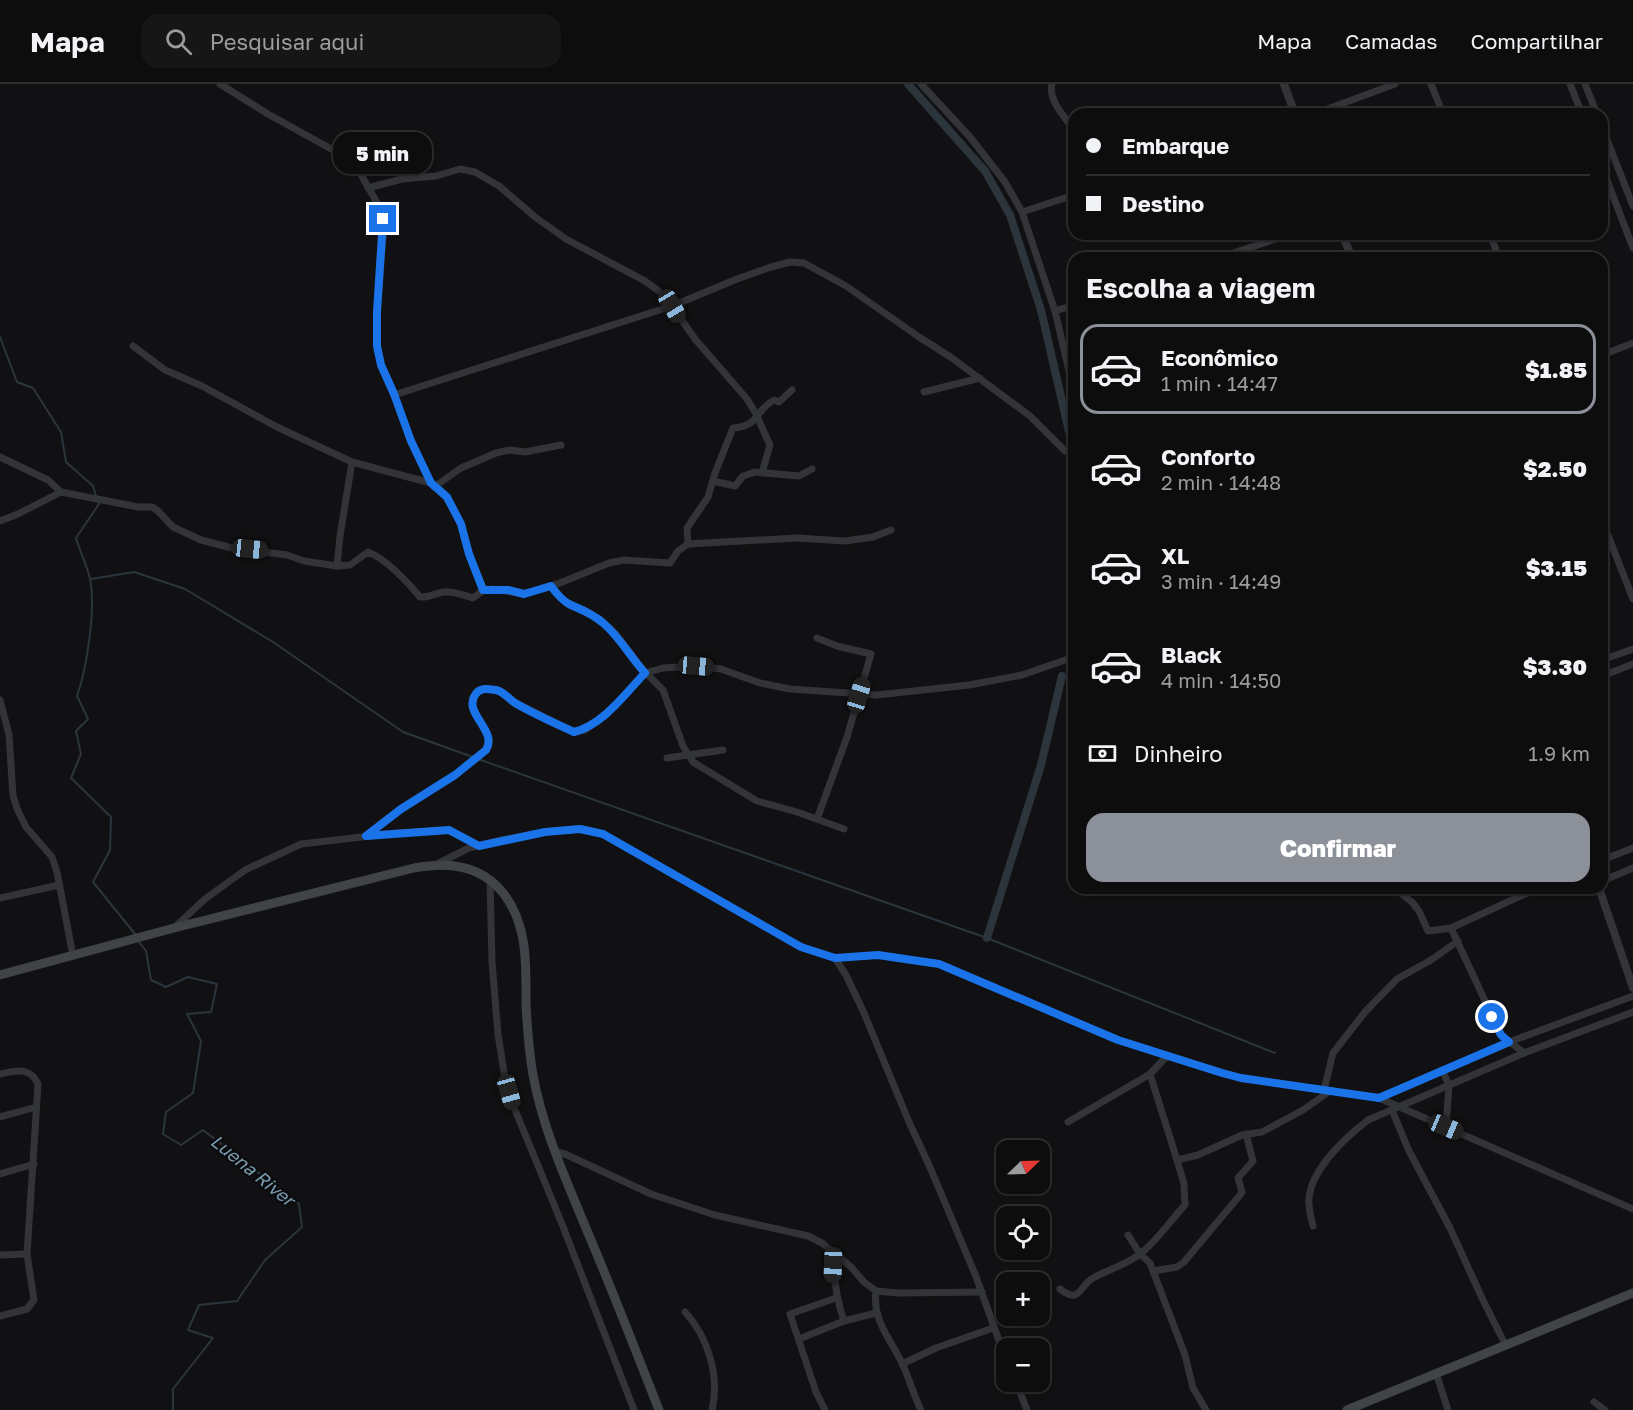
<!DOCTYPE html>
<html lang="pt">
<meta charset="utf-8">
<style>
:root{--surface:#0d0d0e;--page:#161617;--text:#f1f3f6;--muted:#9a9c9e;--line:#2d2d2e;--accent:#8c9099}
body{margin:0;font-family:"Golos Text",sans-serif;background:var(--page);color:var(--text);height:100vh;display:flex;flex-direction:column;font-size:22px;white-space:nowrap}
*{box-sizing:border-box;margin:0}
p{font-size:20px;color:var(--muted)}
.icon{flex:none;width:33px;height:33px;fill:none;stroke:currentColor;stroke-width:2;stroke-linecap:round;stroke-linejoin:round}
.map{position:relative;flex:1;overflow:hidden}
.sheet{position:absolute;left:1068px;top:168px;width:540px;height:642px;display:flex;flex-direction:column;background:var(--surface);border-radius:18px;box-shadow:0 2px 4px #0004,0 0 0 2px var(--line)}
.sheet>*{flex:none}
.top-card{position:absolute;left:1068px;top:24px;width:540px;height:132px;border-radius:18px;box-shadow:0 2px 4px #0004,0 0 0 2px var(--line);display:grid;align-content:center;height:132px;padding:0 18px;background:var(--surface)}
.needle{width:39px;rotate:67deg}
.fabs{position:absolute;left:996px;top:1056px;display:grid;gap:12px}
.fabs a{display:grid;place-items:center;width:54px;height:54px;border-radius:12px;background:var(--surface);box-shadow:0 2px 4px #0004,0 0 0 2px var(--line);font-size:30px}
.end{position:absolute;width:27px;height:27px;margin:-14px;border:8px solid #1a73e8;background:#fff;box-shadow:0 0 0 3px #fff}
.from{border-radius:50%}
.bubble{position:absolute;height:42px;border-radius:18px;background:var(--surface);box-shadow:0 2px 4px #0004,0 0 0 2px var(--line);font-size:20px;font-weight:800;line-height:42px;text-align:center}
.car{position:absolute;width:18px;height:36px;margin:-18px -9px;border-radius:8px;box-shadow:0 0 4px 2px #0007;background:linear-gradient(#222 24%,#8ab4d8 0 40%,#222 0 76%,#8ab4d8 0 86%,#222 0)}
.top-card b{display:flex;align-items:center;gap:21px;height:57px;font-size:22px}
.top-card b+b{border-top:2px solid var(--line)}
.top-card i{width:15px;height:15px;background:var(--text)}
ul{padding:0;list-style:none}
li{display:flex;align-items:center;gap:18px;height:90px;margin:0 12px 9px;padding:0 6px;border:3px solid transparent;border-radius:18px}
li div{flex:1}
li b{display:block;font-size:22px}
li em{font-style:normal;font-weight:800}
li.on{border-color:var(--accent)}
li>.icon{width:54px;height:54px;stroke-width:1.5}
h2{padding:0 18px;font-size:27px;line-height:72px}
.pay{display:flex;align-items:center;gap:15px;height:66px;padding:0 18px;font-size:22px}
.pay p{margin-inline-start:auto}
.action{display:flex;gap:12px;margin-top:auto;padding:12px 18px}
.action a{flex:1;height:69px;border-radius:18px;background:var(--accent);color:#fff;font-size:24px;font-weight:800;line-height:69px;text-align:center}
header{display:flex;align-items:center;gap:36px;box-sizing:border-box;height:84px;padding:0 30px;background:var(--surface);border-bottom:2px solid var(--line)}
header strong{font-size:28px}
nav{display:flex;gap:33px;margin-inline-start:auto;font-size:21px}
.search{width:420px;height:54px;background:var(--page);display:flex;align-items:center;gap:15px;box-sizing:border-box;padding:0 21px;border-radius:18px;color:var(--muted);font-size:22px}
.map>svg:first-child{display:block}
.lines{fill:none;stroke-linecap:round;stroke-linejoin:round}
.stream{stroke:#2b353b;stroke-width:2}
.canal{stroke:#2b353b;stroke-width:8}
.minor{stroke:#323438;stroke-width:7}
.tertiary{stroke:#323438;stroke-width:8}
.secondary{stroke:#404347;stroke-width:9}
.route{stroke:#1a73e8;stroke-width:8}
.labels{text-anchor:middle;dominant-baseline:central;stroke-width:4.5;stroke-linejoin:round;paint-order:stroke}
.water-label{font-size:18px;font-style:italic;fill:#799baf;stroke:#0c0c0e}
</style>
<header>
<strong>Mapa</strong>
<div class="search"><svg class="icon" aria-label="search" viewBox="0 0 24 24"><circle cx="10" cy="10" r="6"/><path d="M15 15l6 6"/></svg>Pesquisar aqui</div>
<nav><a>Mapa</a><a>Camadas</a><a>Compartilhar</a></nav>
</header>
<div class="map">
<svg width="1633" height="1326" viewBox="0 0 1633 1326">
<rect width="100%" height="100%" fill="#111113"/>
<g class="lines">
<g class="stream">
<polyline points="0,253 17,298 33,304 61,348 66,378 93,402 96,412"/>
<path d="M98,417L99,420L76,454C80,468 87,481 90,495C96,524 87,584 77,612L88,635L76,647L81,670L71,694L111,733L110,766L93,798L135,850"/>
<polyline points="91,495 134,488 185,505 273,558 403,648 473,673"/>
<polyline points="478,675 987,854 1275,969"/>
<polyline points="139,858 146,867 151,896 166,903 188,893 217,900 211,928 187,930 201,957 193,1009 166,1028 163,1050 181,1061 203,1046 299,1120 302,1143 265,1176 237,1217 199,1221 188,1246 213,1254 173,1305 173,1326"/>
</g>
<g class="canal">
<polyline points="908,0 985,87 1010,131 1041,226 1074,369"/>
<polyline points="987,854 1041,681 1062,592"/>
</g>
<g class="minor">
<polyline points="220,0 268,30 342,71 360,89 380,124 384,141 377,228 377,262 381,281 394,311 411,357 431,399 446,413 461,440 469,470 484,506"/>
<polyline points="921,0 970,53 1005,98 1022,128 1055,227 1074,308"/>
<path d="M1052,0C1048,17 1065,33 1074,46"/>
<polyline points="1431,0 1443,30"/>
<polyline points="1570,0 1582,30"/>
<polyline points="1585,0 1597,30"/>
<polyline points="1314,30 1395,0"/>
<polyline points="1602,43 1633,122"/>
<polyline points="1602,83 1633,164"/>
<polyline points="368,104 402,95 436,92 460,85 475,88 499,102 535,133 566,155 645,197 675,219"/>
<polyline points="1022,128 1074,111"/>
<polyline points="1490,150 1499,174"/>
<polyline points="1218,174 1291,150"/>
<polyline points="672,222 695,255 747,315 755,328 770,361 762,389"/>
<polyline points="1055,227 1074,221"/>
<polyline points="133,262 165,286 202,302 277,343 352,378 431,399"/>
<polyline points="1602,271 1633,259"/>
<polyline points="924,308 980,294"/>
<polyline points="394,311 672,222 737,195 768,184 790,178 804,179 846,202 919,253 952,274 1030,332 1065,367 1074,368"/>
<path d="M0,373L48,396L61,408L138,423H152L158,427L173,443L201,456L232,464L287,471L304,477L337,482L350,481L368,468C386,475 408,498 420,513C429,514 436,509 444,508C454,507 464,511 473,514L484,506L492,505L524,510L560,499L609,479L624,476L670,479L678,467L688,460L797,454L845,457L873,453L891,446"/>
<polyline points="713,397 735,402 743,392 755,388 799,392 812,385"/>
<polyline points="434,403 461,384 496,369 510,366 525,368 561,361"/>
<polyline points="1602,436 1633,515"/>
<polyline points="0,437 18,430 61,408"/>
<path d="M688,460L687,444L708,413L715,389L733,344C760,342 755,326 774,316L779,318L792,306"/>
<polyline points="337,482 340,452 352,378"/>
<polyline points="551,502 560,513 569,521 582,525 601,536 616,550 644,587 663,606 683,662 693,678 757,717 797,728 844,745"/>
<polyline points="817,554 837,562 871,570 847,653 817,735"/>
<polyline points="1602,576 1633,565"/>
<polyline points="1602,592 1633,580"/>
<polyline points="0,616 9,651 13,712 18,727 26,743 52,773 57,788 73,872"/>
<polyline points="667,674 723,666"/>
<polyline points="366,752 401,725 455,691 486,666 489,661 489,654 472,622 473,613 478,607 483,605 498,606 512,617 574,648 585,646 602,633 616,621 645,589 663,584 696,582 721,585 760,599 790,605 877,611 969,601 1022,591 1074,573"/>
<polyline points="1602,776 1633,764"/>
<polyline points="437,780 469,764 501,756 545,748 580,745 603,750 801,863 835,874 878,871 939,880 1118,956 1167,972 1241,994 1379,1014 1633,1125"/>
<polyline points="490,796 492,878 498,950 505,995 513,1021 562,1140 634,1326"/>
<polyline points="1602,797 1633,784"/>
<polyline points="1394,804 1412,818 1419,827 1428,847 1451,844 1538,804"/>
<polyline points="0,814 59,801"/>
<polyline points="175,843 205,815 245,786 301,760 396,749 449,746 479,762"/>
<polyline points="1451,844 1501,951 1524,969"/>
<polyline points="835,874 846,891 864,929 909,1038 929,1081 975,1190 1006,1276"/>
<polyline points="1442,986 1449,1001 1446,1043"/>
<path d="M0,990C16,987 30,982 38,1000L27,1170L34,1216L27,1225L0,1232"/>
<polyline points="1150,990 1177,1076"/>
<polyline points="1324,1006 1333,969 1365,928 1397,895 1431,876 1458,857"/>
<polyline points="1379,1014 1517,955 1633,912"/>
<polyline points="1392,1026 1409,1067 1450,1144 1482,1214 1505,1260"/>
<polyline points="0,1033 36,1023"/>
<polyline points="1068,1038 1150,990 1167,972"/>
<polyline points="554,1067 565,1070 651,1110 715,1131 808,1152 822,1159 851,1183 864,1198 876,1207 898,1209 982,1208"/>
<polyline points="0,1090 34,1080"/>
<path d="M1313,1142C1311,1133 1308,1123 1309,1114C1312,1084 1346,1053 1368,1036L1524,969L1633,928"/>
<polyline points="1128,1151 1140,1170 1150,1179 1185,1271 1193,1304 1206,1326"/>
<path d="M834,1168C833,1193 836,1214 844,1237"/>
<polyline points="0,1171 27,1170"/>
<polyline points="1153,1187 1177,1183 1184,1178 1240,1111 1242,1108 1238,1094 1253,1077 1246,1050"/>
<path d="M1060,1205C1080,1221 1079,1202 1093,1194C1109,1185 1126,1181 1140,1170C1157,1157 1170,1137 1185,1121L1184,1100L1177,1076L1198,1071L1242,1051L1262,1048L1303,1026L1330,1007"/>
<path d="M876,1207C872,1235 889,1253 901,1277C909,1293 913,1310 921,1326"/>
<path d="M685,1228C708,1253 720,1292 712,1326"/>
<polyline points="799,1255 844,1237 876,1229"/>
<polyline points="902,1280 936,1264 993,1244"/>
<polyline points="1436,1289 1448,1326"/>
<polyline points="1016,1298 1027,1326"/>
<polyline points="1594,1318 1605,1326"/>
<polyline points="825,1326 816,1308 790,1230 836,1214"/>
</g>
<g class="tertiary">
<polyline points="1284,0 1295,30"/>
<polyline points="1342,150 1352,174"/>
<polyline points="1599,804 1633,904"/>
</g>
<g class="secondary">
<path d="M0,891L174,844L414,784C448,778 480,780 504,810C528,842 526,881 526,919C527,942 529,967 533,991C543,1046 567,1098 588,1149C613,1208 636,1267 659,1326"/>
<polyline points="1347,1326 1633,1209"/>
</g>
</g>
<g class="lines">
<path class="route" d="M383,135L377,228V262L381,281L394,310L411,357L431,399L447,413L461,440L469,470L483,506H508L524,510L551,502C556,509 562,517 571,521C582,526 593,530 603,539C620,553 630,573 645,589C625,610 603,641 574,648C554,639 534,630 515,619C509,615 503,607 496,606C488,605 480,603 475,611C463,630 498,646 486,666L455,691L401,725L366,752L449,746L479,762L545,748L580,745L603,750L801,863L835,874L878,871L939,880L1118,956L1222,989L1241,994L1379,1014L1509,958L1501,951L1492,933"/>
</g>
<g class="labels">
<g class="water-label">
<text transform="translate(253 1086) rotate(39)">Luena River</text>
</g>
</g>
</svg>
<div class="fabs">
<a><svg class="needle" viewBox="-14 -14 28 28"><path d="M0-13l5 13h-10z" fill="#e53935"/><path d="M0 13l5-13h-10z" fill="#9a9c9e"/></svg></a>
<a><svg class="icon" aria-label="locate" viewBox="0 0 24 24"><circle cx="12" cy="12" r="6"/><path d="M12 2v4M12 18v4M2 12h4M18 12h4"/></svg></a>
<a>+</a>
<a>−</a>
</div>
<i class="end from" style="left:1492px;top:933px"></i>
<i class="end" style="left:383px;top:135px"></i>
<div class="bubble" style="left:333px;top:48px;width:99px">5 min</div>
<i class="car" style="left:672px;top:222px;rotate:149deg"></i>
<i class="car" style="left:250px;top:465px;rotate:96deg"></i>
<i class="car" style="left:696px;top:582px;rotate:95deg"></i>
<i class="car" style="left:859px;top:611px;rotate:17deg"></i>
<i class="car" style="left:509px;top:1008px;rotate:164deg"></i>
<i class="car" style="left:1446px;top:1043px;rotate:113deg"></i>
<i class="car" style="left:833px;top:1181px;rotate:182deg"></i>
<div class="top-card">
<b><i class="from"></i>Embarque</b>
<b><i></i>Destino</b>
</div>
<section class="sheet">
<h2>Escolha a viagem</h2>
<ul>
<li class="on"><svg class="icon" aria-label="car" viewBox="0 0 24 24"><path d="M5 17H2v-5l4-1 3-4h7l3 4 3 1v5h-3M9 17h6M6 11h13"/><circle cx="7" cy="17" r="2"/><circle cx="17" cy="17" r="2"/></svg><div><b>Econômico</b><p>1 min · 14:47</p></div><em>$1.85</em></li>
<li><svg class="icon" aria-label="car" viewBox="0 0 24 24"><path d="M5 17H2v-5l4-1 3-4h7l3 4 3 1v5h-3M9 17h6M6 11h13"/><circle cx="7" cy="17" r="2"/><circle cx="17" cy="17" r="2"/></svg><div><b>Conforto</b><p>2 min · 14:48</p></div><em>$2.50</em></li>
<li><svg class="icon" aria-label="car" viewBox="0 0 24 24"><path d="M5 17H2v-5l4-1 3-4h7l3 4 3 1v5h-3M9 17h6M6 11h13"/><circle cx="7" cy="17" r="2"/><circle cx="17" cy="17" r="2"/></svg><div><b>XL</b><p>3 min · 14:49</p></div><em>$3.15</em></li>
<li><svg class="icon" aria-label="car" viewBox="0 0 24 24"><path d="M5 17H2v-5l4-1 3-4h7l3 4 3 1v5h-3M9 17h6M6 11h13"/><circle cx="7" cy="17" r="2"/><circle cx="17" cy="17" r="2"/></svg><div><b>Black</b><p>4 min · 14:50</p></div><em>$3.30</em></li>
</ul>
<div class="pay"><svg class="icon" aria-label="cash" viewBox="0 0 24 24"><path d="M3 7h18v10H3z"/><circle cx="12" cy="12" r="2"/></svg>Dinheiro<p>1.9 km</p></div>
<div class="action"><a>Confirmar</a></div>
</section>
</div>
